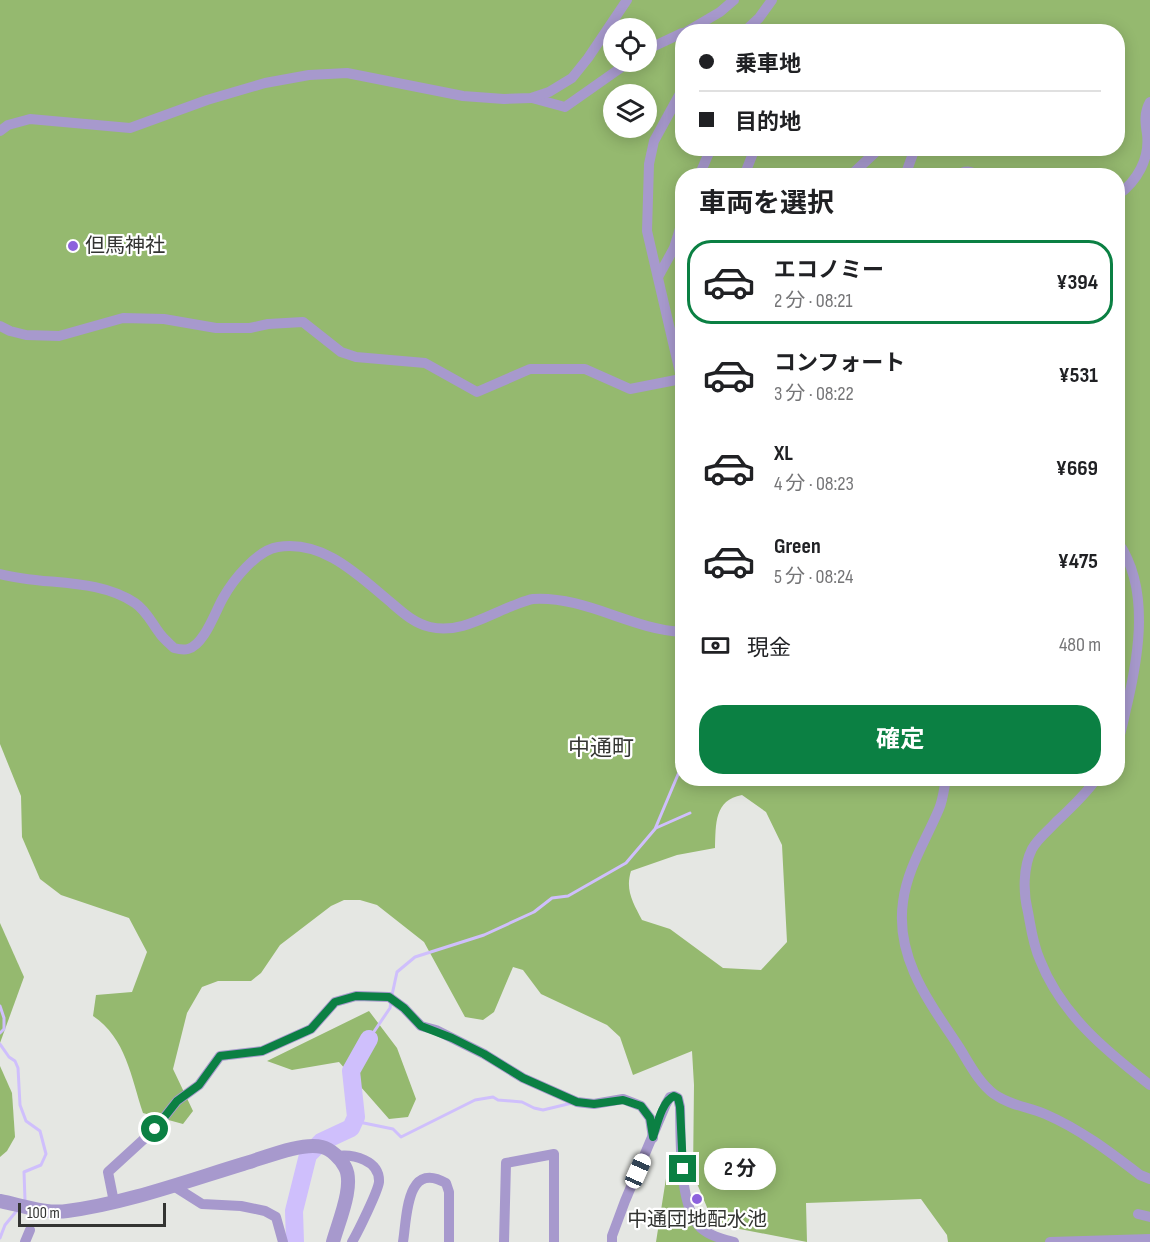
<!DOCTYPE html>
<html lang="ja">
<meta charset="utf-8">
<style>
:root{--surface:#fff;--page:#f2f2f2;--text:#202124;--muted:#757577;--line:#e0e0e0;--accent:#0b8043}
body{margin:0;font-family:"Sofia Sans Condensed","Noto Sans JP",sans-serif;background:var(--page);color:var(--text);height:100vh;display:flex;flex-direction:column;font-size:22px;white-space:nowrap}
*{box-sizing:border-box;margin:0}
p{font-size:20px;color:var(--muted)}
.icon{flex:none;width:33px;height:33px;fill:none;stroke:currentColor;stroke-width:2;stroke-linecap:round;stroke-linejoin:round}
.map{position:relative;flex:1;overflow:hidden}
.panel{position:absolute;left:675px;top:168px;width:450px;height:618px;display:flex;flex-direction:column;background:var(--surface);border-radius:24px;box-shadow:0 3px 15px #0003}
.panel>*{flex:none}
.guide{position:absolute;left:675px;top:24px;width:450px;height:132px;border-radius:24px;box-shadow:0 3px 15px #0003;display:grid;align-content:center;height:132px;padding:0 24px;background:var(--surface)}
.buttons{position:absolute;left:603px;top:18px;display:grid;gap:12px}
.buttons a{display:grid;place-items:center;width:54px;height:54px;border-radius:50%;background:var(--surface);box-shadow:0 3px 15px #0003;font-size:30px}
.scale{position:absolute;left:18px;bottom:15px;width:148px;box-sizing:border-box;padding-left:6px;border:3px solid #333432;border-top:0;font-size:16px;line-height:21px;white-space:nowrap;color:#333432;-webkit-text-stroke:4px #fff;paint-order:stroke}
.end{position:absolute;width:27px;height:27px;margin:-14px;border:8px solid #0b8043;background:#fff;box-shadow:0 0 0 3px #fff}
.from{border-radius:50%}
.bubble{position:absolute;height:42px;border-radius:21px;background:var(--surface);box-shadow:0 3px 15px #0003;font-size:20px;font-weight:700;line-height:42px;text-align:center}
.car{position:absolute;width:18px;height:36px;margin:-18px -9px;border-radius:8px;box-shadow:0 0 4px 2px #0007;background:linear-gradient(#fff 24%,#345 0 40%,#fff 0 76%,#345 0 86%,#fff 0)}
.guide b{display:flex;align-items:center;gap:21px;height:57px;font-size:22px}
.guide b+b{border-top:2px solid var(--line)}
.guide i{width:15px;height:15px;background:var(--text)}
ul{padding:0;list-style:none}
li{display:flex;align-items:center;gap:18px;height:84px;margin:0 12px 9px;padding:0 12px;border:3px solid transparent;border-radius:24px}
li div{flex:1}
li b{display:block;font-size:22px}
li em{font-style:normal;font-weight:700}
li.active{border-color:var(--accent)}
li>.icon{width:54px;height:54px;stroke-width:1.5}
h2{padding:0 24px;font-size:27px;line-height:72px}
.pay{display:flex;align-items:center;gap:15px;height:66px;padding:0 24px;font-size:22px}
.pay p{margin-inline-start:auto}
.button{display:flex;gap:12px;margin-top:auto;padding:12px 24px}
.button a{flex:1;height:69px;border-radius:24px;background:var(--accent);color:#fff;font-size:24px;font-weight:700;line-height:69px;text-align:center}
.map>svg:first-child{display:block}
.forest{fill:#95b96f;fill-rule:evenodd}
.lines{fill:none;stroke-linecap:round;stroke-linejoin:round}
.stream{stroke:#cfbffc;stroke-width:3}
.river{stroke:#cfbffc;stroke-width:18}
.minor{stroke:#a799cd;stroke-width:10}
.tertiary{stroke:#a799cd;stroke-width:14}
.route{stroke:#0b8043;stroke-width:8}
.poi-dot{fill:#8d62dd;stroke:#fff;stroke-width:2}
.labels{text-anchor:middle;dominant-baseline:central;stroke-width:4.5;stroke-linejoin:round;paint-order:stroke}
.poi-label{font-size:20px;fill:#333432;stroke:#fff;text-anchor:start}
.quarter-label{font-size:22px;fill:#353633;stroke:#fff}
</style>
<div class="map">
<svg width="1150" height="1242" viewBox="0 0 1150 1242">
<rect width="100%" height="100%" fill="#e5e7e3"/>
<g class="forest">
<path d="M0,0H1150V1242H948L947,1235L921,1199L806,1203L807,1242L714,1224L693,1174L694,1085L692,1051L633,1075L620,1037L607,1025L541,994L523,970L513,967L494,1012L483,1020L465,1017L424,942L377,905L360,900H344L331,906L280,945L261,973L251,981H218L202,987L187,1013L173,1069L193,1111L183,1124L143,1113C131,1077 126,1038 93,1016L96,995L132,992L147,952L129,918L61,895L40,879L22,837L21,796L0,744ZM614,28H646V62H614ZM682,32H1118V148H682ZM614,94H646V128H614ZM682,176H1118V778H682ZM742,795L766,812L782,845L787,942L761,970L723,968L670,929L642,920C633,903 625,890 631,871L677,855L715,848C716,824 714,800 742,795Z"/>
<polygon points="0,923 24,977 0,1043"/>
<polygon points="369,1011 397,1048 416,1099 408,1117 389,1119 339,1062 292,1070 267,1061"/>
<polygon points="0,1066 12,1093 15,1137 7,1151 0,1157"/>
<polygon points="683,1169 692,1219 734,1242 656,1242 667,1172"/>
</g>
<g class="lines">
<g class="stream">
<polyline points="656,828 690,813"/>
<polyline points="392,995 397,972 415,957 484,935 534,912 552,898 568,896 626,863 655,829 682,765"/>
<polyline points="0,1006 4,1018 4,1029 0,1033"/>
<polyline points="369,1039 390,1008 391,1001"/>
<polyline points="0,1044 9,1057 15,1061 18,1068 20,1105 26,1121 40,1131 46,1154 41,1165 24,1172 25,1200 23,1203"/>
<polyline points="354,1121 393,1129 401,1137 475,1100 493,1097 498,1100 522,1102 534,1108 543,1110 572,1103"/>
<polyline points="0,1238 5,1225 19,1208"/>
</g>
<polyline class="river" points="295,1242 294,1211 308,1155 321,1142 351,1128 356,1117 351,1071 369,1039"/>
<g class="minor">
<polyline points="686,32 720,12 734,0"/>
<polyline points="744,32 759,18 772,0"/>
<polyline points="646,50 682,33"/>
<polyline points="682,90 654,141 649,164 647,231 682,381"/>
<polyline points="532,98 565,107 629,62"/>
<polyline points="0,131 8,125 30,119 130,128 207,100 265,83 309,75 347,73 463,96 504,99 531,98 549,92 572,78 588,58 627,0"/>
<polyline points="699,176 711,148"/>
<polyline points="744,176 755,148"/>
<polyline points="850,176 880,148"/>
<polyline points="905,176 915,148"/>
<path d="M957,176C965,169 971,171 979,176"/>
<path d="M1118,195C1137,181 1150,159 1147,134C1145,122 1144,113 1150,102"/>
<polyline points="658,277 674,248 682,222"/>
<polyline points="0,326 10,331 26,335 59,336 123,318 164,319 216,328 250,328 268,324 303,322 341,352 356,357 425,363 477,392 530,369 585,369 630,389 681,379"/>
<path d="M1118,542C1150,588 1139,654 1127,705C1124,717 1122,730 1118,741"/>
<path d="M0,574C44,586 96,577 135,603C147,611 152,624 161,635C165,640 170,644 174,648C178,649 184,650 188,649C204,645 215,612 223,598C233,580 257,550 278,547C323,540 357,574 388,600C401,611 413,623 430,627C459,634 486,616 512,606C518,604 526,600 533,599C586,596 630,629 682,632"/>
<path d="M946,778C944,789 943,800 939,809C926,840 907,869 903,902C895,958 930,1003 959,1047C969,1063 979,1083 994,1094C1009,1105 1028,1107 1045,1114C1080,1129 1110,1152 1140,1175L1150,1179"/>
<path d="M1097,778C1086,794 1070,809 1056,822C1048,831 1038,838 1032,849C1023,867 1023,893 1028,912C1031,928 1033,945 1040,960C1061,1014 1105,1050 1150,1085"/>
<path d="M337,1156C353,1154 380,1160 379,1182C378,1191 358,1232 352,1242"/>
<polyline points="172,1185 202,1204 241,1206 265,1211 276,1217 283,1242"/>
<polyline points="114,1202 108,1172 155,1129 177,1101 199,1085 220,1056 262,1051 311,1029 335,1002 356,996 389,997 404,1008 421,1026 436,1030 484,1054 523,1078 577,1102 594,1104 623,1099 641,1106 650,1118 653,1138"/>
<polyline points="1138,1214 1150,1217"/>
<polyline points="25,1242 30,1230"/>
<path d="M403,1242C407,1217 406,1160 446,1183L449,1192V1242"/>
<polyline points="504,1242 506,1163 554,1154 554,1242"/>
<path d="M612,1242V1236L625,1201L666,1104L670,1097L674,1096L678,1098L680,1107C681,1137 678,1207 701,1228C710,1236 723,1239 734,1242"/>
<polyline points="1050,1242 1150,1239"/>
</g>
<path class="tertiary" d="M0,1201C21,1205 46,1214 67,1211C124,1204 187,1181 243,1164C264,1158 301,1142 322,1147C331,1149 341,1159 345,1167C355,1185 338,1223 333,1242"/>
</g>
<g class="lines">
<path class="route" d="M155,1129L177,1101L199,1085L220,1056L262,1051L311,1029L335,1002L356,996L389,997L404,1008L421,1026L452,1038L484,1054L523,1078L577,1102L594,1104L623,1100L641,1106L650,1118L653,1137C657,1125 662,1101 674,1096L678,1098L680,1107L683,1169"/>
</g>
<g class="poi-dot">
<circle cx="73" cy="246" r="6"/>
<circle cx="697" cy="1199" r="6"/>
</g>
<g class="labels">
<g class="poi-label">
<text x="85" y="246">但馬神社</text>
<text x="697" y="1220" text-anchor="middle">中通団地配水池</text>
</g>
<g class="quarter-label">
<text x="601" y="748">中通町</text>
</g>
</g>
</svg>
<div class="buttons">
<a><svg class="icon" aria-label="locate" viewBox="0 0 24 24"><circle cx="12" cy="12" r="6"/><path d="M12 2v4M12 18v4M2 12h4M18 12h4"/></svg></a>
<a><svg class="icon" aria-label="layers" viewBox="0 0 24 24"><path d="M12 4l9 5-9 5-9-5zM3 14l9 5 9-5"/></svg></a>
</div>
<div class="scale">100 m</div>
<i class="end from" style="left:155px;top:1129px"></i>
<i class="end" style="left:683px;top:1169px"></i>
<div class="bubble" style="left:704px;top:1148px;width:72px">2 分</div>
<i class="car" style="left:638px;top:1171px;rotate:24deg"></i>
<div class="guide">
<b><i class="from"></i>乗車地</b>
<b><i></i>目的地</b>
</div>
<section class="panel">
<h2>車両を選択</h2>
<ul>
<li class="active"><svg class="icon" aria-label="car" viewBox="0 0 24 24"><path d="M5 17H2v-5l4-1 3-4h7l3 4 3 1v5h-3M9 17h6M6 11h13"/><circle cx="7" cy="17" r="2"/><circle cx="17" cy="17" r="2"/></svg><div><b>エコノミー</b><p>2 分 · 08:21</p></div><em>¥394</em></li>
<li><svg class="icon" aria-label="car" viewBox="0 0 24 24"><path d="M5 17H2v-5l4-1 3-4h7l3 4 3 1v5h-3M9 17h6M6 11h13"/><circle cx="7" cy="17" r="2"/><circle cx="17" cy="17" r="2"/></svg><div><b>コンフォート</b><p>3 分 · 08:22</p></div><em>¥531</em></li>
<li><svg class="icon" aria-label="car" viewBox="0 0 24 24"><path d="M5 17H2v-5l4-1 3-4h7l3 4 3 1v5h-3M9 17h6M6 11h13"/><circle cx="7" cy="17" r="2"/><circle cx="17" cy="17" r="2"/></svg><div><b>XL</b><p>4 分 · 08:23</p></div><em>¥669</em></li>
<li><svg class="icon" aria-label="car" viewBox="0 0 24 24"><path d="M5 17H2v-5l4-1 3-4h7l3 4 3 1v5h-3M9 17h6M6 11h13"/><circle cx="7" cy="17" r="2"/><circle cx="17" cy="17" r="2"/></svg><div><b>Green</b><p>5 分 · 08:24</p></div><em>¥475</em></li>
</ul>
<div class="pay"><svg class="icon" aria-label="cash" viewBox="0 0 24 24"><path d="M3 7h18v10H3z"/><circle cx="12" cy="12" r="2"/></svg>現金<p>480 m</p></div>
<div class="button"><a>確定</a></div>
</section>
</div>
